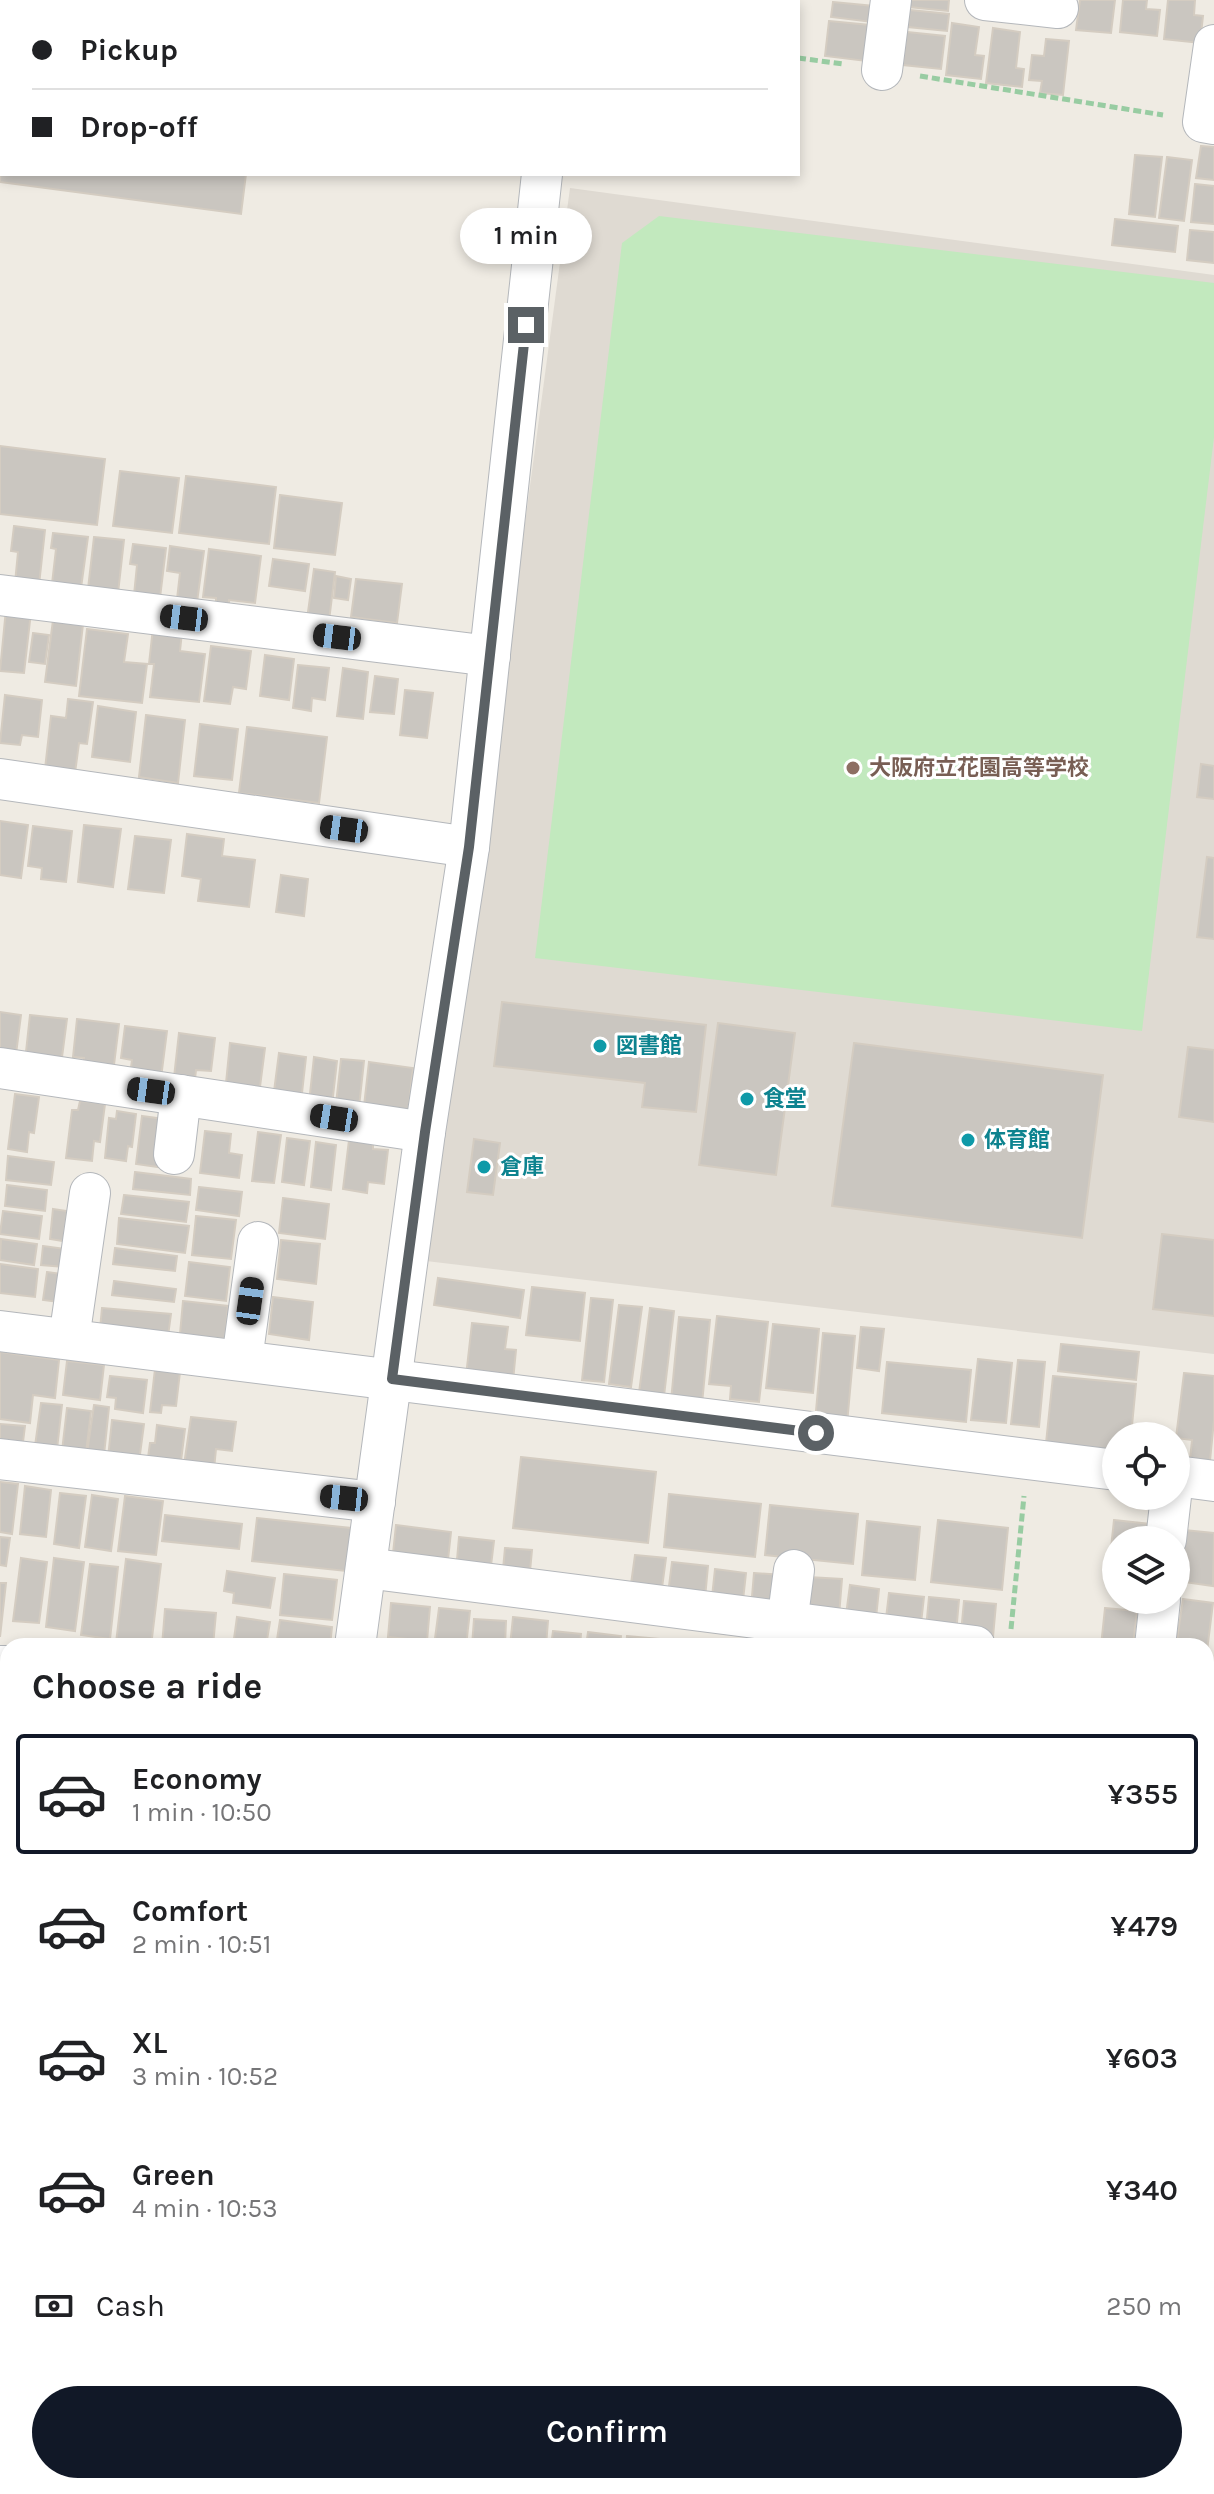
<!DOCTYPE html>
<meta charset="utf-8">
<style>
:root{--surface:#fff;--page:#f6f6f6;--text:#202124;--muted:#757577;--line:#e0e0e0;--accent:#111827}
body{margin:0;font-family:Karla,"Noto Sans JP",sans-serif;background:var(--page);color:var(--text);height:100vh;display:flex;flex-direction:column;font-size:30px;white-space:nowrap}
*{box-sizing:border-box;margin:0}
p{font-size:26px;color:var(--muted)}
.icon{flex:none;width:44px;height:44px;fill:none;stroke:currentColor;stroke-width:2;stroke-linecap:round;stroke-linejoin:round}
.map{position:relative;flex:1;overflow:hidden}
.drawer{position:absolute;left:0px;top:1638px;width:1214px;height:856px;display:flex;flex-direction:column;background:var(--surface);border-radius:24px 24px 0 0;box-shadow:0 4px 12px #0003}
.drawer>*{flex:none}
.guide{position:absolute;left:0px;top:0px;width:800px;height:176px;box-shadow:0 4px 12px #0003;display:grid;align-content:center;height:176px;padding:0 32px;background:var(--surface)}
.buttons{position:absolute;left:1102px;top:1422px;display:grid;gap:16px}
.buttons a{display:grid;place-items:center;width:88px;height:88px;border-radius:50%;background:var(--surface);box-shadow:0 4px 12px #0003;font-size:40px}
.end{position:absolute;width:36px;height:36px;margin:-18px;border:10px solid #5b6165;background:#fff;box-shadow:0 0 0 4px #fff}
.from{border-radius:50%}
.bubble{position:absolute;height:56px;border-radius:28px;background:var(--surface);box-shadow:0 4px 12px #0003;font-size:26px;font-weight:600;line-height:56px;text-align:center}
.car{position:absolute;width:24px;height:48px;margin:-24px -12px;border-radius:10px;box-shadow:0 0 6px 2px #0007;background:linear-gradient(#222 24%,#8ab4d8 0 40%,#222 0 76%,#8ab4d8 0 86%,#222 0)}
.guide b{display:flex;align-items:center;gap:28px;height:76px;font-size:30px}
.guide b+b{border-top:2px solid var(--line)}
.guide i{width:20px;height:20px;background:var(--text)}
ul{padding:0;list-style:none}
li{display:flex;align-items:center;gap:24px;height:120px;margin:0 16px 12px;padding:0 16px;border:4px solid transparent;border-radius:8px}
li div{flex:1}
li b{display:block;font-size:30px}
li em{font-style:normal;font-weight:600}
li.active{border-color:var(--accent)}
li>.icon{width:72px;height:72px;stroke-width:1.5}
h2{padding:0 32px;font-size:36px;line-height:96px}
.pay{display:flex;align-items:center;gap:20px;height:88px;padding:0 32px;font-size:30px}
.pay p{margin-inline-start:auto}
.button{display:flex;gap:16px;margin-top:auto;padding:16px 32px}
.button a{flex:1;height:92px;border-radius:48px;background:var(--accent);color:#fff;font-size:32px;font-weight:600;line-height:92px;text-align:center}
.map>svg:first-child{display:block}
.education{fill:#dfdad2}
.green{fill:#c2e9be}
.building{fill:#cac6c0;stroke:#d4ccc1;stroke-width:2}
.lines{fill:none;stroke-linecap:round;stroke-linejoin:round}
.minor-casing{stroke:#b4b7bb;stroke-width:42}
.path{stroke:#98cca2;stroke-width:5;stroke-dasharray:8 4;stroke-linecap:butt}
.minor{stroke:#fff;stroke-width:40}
.route{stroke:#5b6165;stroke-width:10}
.education-dot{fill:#8d6e63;stroke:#fff;stroke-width:3}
.culture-dot{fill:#0f9aa8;stroke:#fff;stroke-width:3}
.labels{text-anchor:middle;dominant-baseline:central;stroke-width:6;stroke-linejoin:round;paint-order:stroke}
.education-label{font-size:22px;font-weight:bold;fill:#785e54;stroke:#fff;text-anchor:start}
.culture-label{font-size:22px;font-weight:bold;fill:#0d838f;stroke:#fff;text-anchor:start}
</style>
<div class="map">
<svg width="1214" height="2494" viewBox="0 0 1214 2494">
<rect width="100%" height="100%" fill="#efebe3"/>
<polygon class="education" points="570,188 1214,275 1214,1354 426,1261"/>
<g class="green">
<polygon points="659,216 1214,283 1214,437 1142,1031 535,958 622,243"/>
<polygon points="1206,1899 1214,1900 1214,2129 1206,2128"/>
</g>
<g class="building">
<polygon points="910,0 949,0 948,11 909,7"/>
<polygon points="1080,0 1115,0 1111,33 1076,30"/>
<polygon points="1123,0 1147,0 1146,9 1160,10 1157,36 1120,32"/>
<polygon points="1168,0 1195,0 1194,15 1203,16 1200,43 1164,39"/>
<polygon points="833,2 874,6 872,22 831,17"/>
<polygon points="910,10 949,14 947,31 908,27"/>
<polygon points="829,21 870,25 866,61 825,56"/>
<polygon points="952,23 979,27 975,55 984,56 981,79 946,75"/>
<polygon points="993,28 1020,32 1016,68 1024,69 1022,87 986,83"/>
<polygon points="907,32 945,36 941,69 903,65"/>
<polygon points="1046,39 1069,41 1063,95 1040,93 1042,81 1029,80 1032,55 1044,56"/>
<polygon points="2,123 2,174 246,174 241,214 0,182"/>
<polygon points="1201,146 1214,147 1214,180 1196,178"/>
<polygon points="1135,155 1162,157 1155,217 1129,214"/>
<polygon points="1167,157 1192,160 1184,221 1159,218"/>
<polygon points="1195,184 1214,186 1214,224 1191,222"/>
<polygon points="1115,219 1178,226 1175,252 1112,245"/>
<polygon points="1190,230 1214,232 1214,263 1187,260"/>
<polygon points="0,446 105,459 97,525 0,514"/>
<polygon points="120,471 179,478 172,533 113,526"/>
<polygon points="186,476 276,487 269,544 179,533"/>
<polygon points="280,495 342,503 335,555 274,548"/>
<polygon points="14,526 45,530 39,585 15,583 18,552 11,551"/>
<polygon points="53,533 88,537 81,588 52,584 56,549 51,548"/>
<polygon points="94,537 124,540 118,593 88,589"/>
<polygon points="133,544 166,548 160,598 134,595 137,565 130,564"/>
<polygon points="170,546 204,551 197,602 177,599 180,573 167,571"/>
<polygon points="209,549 261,556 255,603 229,600 229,604 216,602 216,598 203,597"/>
<polygon points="273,559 309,564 305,591 269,586"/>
<polygon points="314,569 335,572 329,621 307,619"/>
<polygon points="336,576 351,579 348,600 334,598"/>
<polygon points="356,579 402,584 397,623 351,617"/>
<polygon points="6,609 31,612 24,673 0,671"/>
<polygon points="53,620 83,624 76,686 45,682"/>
<polygon points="153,628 182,632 180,651 205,654 199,702 150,697 154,664 149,664"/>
<polygon points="87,629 128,634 124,662 147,664 142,703 79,696"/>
<polygon points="33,633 49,635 45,664 29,662"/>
<polygon points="211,646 251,651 246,689 233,687 230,704 204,701"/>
<polygon points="265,655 294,659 289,700 260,696"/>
<polygon points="298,665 329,668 325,700 312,698 311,711 293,708"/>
<polygon points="343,668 368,672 363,719 337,716"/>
<polygon points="375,676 398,679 394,714 370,712"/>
<polygon points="405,690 433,693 427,738 400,735"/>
<polygon points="5,695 42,700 38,737 22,735 20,745 0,743"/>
<polygon points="68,699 93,702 87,744 79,743 75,773 45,769 51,716 66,718"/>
<polygon points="98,706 136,712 130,762 92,757"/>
<polygon points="146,715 185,720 178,783 139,777"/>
<polygon points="200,724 238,729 232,780 194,776"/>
<polygon points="247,727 327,737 319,803 239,793"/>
<polygon points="1201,764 1214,766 1214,799 1197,797"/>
<polygon points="0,821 28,825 21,878 0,875"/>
<polygon points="84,825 121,829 113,887 78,882"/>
<polygon points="33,826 72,831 66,882 41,879 42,868 28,866"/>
<polygon points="187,834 224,839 222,856 255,860 249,907 198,901 201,879 182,876"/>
<polygon points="135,836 171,840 164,893 128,889"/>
<polygon points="1207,857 1214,858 1214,939 1197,937"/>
<polygon points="281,875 308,879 304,916 276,912"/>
<polygon points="502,1002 706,1025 696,1112 642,1107 645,1083 494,1066"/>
<polygon points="0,1012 21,1015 15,1062 0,1060"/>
<polygon points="30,1015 67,1019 61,1065 25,1061"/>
<polygon points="77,1019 119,1024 113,1073 83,1069 84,1058 73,1057"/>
<polygon points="718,1023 795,1033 776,1175 699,1165"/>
<polygon points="125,1026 167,1031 161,1078 130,1075 132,1060 121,1058"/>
<polygon points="179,1033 215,1038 211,1071 196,1070 194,1088 173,1086"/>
<polygon points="230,1043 265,1048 260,1087 226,1083"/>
<polygon points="854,1043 1103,1075 1082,1238 832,1206"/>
<polygon points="1188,1047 1214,1050 1214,1122 1179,1117"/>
<polygon points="279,1053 306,1057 301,1102 273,1099"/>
<polygon points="314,1057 337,1061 332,1105 309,1103"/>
<polygon points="341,1059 364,1061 359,1107 336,1104"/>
<polygon points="369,1062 413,1068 408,1113 363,1115"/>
<polygon points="15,1094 39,1097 34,1133 29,1132 27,1152 8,1149"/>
<polygon points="80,1101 105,1104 100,1142 94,1141 92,1161 66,1158 72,1110 78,1110"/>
<polygon points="117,1111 136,1114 132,1147 128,1146 126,1161 105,1158 109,1118 116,1119"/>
<polygon points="142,1116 164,1119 165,1168 136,1164"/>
<polygon points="205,1131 231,1134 229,1153 242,1155 239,1178 200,1173"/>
<polygon points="258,1132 281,1135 274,1183 252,1181"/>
<polygon points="287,1138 310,1141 304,1185 282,1182"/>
<polygon points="474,1139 500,1143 493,1195 467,1192"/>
<polygon points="349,1140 373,1143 373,1149 388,1150 384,1184 368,1182 367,1193 343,1189"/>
<polygon points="316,1142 336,1145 331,1190 311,1187"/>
<polygon points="8,1156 54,1162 51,1185 6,1180"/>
<polygon points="135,1172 191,1179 190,1195 133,1189"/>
<polygon points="7,1185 47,1190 45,1211 5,1206"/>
<polygon points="199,1187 242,1192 239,1216 196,1210"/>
<polygon points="124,1195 189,1202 186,1222 121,1214"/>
<polygon points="283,1198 329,1204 325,1239 279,1233"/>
<polygon points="53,1209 67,1211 63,1241 50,1239"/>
<polygon points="3,1211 42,1216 39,1239 0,1234"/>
<polygon points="196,1216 236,1220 231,1259 192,1255"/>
<polygon points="119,1218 189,1226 185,1253 117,1244"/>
<polygon points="1162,1234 1214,1240 1214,1316 1153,1309"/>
<polygon points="1,1239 37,1244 34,1265 0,1260"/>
<polygon points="281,1240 320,1244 316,1284 277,1279"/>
<polygon points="43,1246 66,1249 64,1267 41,1265"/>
<polygon points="115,1248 177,1256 175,1271 113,1264"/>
<polygon points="189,1262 230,1267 226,1301 185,1296"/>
<polygon points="0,1264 38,1269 35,1297 0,1293"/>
<polygon points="47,1272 62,1274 58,1302 43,1300"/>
<polygon points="438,1278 524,1290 520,1318 434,1305"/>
<polygon points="114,1281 176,1289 174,1302 112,1295"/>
<polygon points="532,1287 585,1293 580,1341 526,1335"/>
<polygon points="273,1297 313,1302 309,1340 269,1334"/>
<polygon points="591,1298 613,1300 604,1382 582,1380"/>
<polygon points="183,1301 228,1306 225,1339 180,1334"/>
<polygon points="619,1305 642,1307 631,1387 609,1384"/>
<polygon points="102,1308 171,1314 168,1336 100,1329"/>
<polygon points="650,1308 674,1311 664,1396 639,1393"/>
<polygon points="717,1316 768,1322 759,1402 730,1399 731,1386 709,1384"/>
<polygon points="679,1317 710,1320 702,1404 671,1401"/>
<polygon points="472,1323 508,1327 505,1349 516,1350 513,1381 466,1376"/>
<polygon points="773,1324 819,1329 813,1393 766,1388"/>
<polygon points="861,1327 884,1329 879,1371 857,1368"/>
<polygon points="823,1333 855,1336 847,1424 815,1422"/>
<polygon points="1061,1344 1139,1352 1136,1380 1058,1371"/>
<polygon points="0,1352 59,1360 55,1398 33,1395 30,1423 0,1419"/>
<polygon points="978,1359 1012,1363 1006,1423 971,1420"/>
<polygon points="1018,1360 1045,1362 1039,1427 1011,1424"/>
<polygon points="67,1361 104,1365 100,1400 63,1395"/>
<polygon points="887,1362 971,1370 966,1422 882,1413"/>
<polygon points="155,1369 180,1372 176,1406 162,1405 161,1413 150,1412"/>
<polygon points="1184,1373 1214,1376 1214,1420 1209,1471 1189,1469 1192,1440 1176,1438"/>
<polygon points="110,1376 147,1380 143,1413 115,1409 116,1398 107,1397"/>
<polygon points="1053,1376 1136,1384 1131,1436 1116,1436 1116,1451 1046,1443"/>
<polygon points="41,1403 62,1405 57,1449 35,1446"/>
<polygon points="94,1405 109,1407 104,1455 87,1453"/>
<polygon points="67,1408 91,1411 86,1453 62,1451"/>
<polygon points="191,1417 236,1422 232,1451 216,1449 214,1469 184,1465"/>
<polygon points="112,1420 144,1424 139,1462 108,1458"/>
<polygon points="0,1424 25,1426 22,1450 0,1448"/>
<polygon points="157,1425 185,1429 180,1469 147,1465 150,1443 155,1443"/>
<polygon points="521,1457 656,1472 648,1543 513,1528"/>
<polygon points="0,1482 18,1484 12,1534 0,1532"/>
<polygon points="25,1486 51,1490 46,1537 20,1534"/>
<polygon points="60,1493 86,1496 79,1548 54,1544"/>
<polygon points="669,1494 761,1504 755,1557 664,1547"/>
<polygon points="92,1495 118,1499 111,1551 85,1547"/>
<polygon points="125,1496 163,1501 156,1555 118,1551"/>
<polygon points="770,1505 858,1514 853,1564 765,1555"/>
<polygon points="165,1515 242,1524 239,1549 162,1541"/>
<polygon points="257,1518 351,1528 346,1571 252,1561"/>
<polygon points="938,1520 1008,1528 1002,1590 931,1582"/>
<polygon points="1114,1520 1150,1524 1149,1540 1116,1540 1116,1586 1107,1585"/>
<polygon points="867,1521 920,1527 915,1580 862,1575"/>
<polygon points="396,1525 451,1532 447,1569 392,1563"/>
<polygon points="1184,1530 1214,1533 1213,1586 1177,1581"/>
<polygon points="0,1537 10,1538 6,1566 0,1565"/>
<polygon points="459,1537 494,1541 490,1574 456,1571"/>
<polygon points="505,1548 532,1550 529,1582 502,1580"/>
<polygon points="635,1555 666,1558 662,1588 631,1584"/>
<polygon points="21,1558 47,1562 39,1623 13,1621"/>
<polygon points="54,1558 84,1562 75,1631 46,1627"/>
<polygon points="126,1559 161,1564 151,1646 116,1643"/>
<polygon points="672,1562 708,1566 705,1598 668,1594"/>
<polygon points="90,1564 118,1567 110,1639 81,1635"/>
<polygon points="715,1569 746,1573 742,1609 711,1606"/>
<polygon points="227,1571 275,1578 270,1608 233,1603 234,1593 224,1591"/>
<polygon points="754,1573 783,1575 779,1611 751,1608"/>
<polygon points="284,1574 337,1580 332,1620 280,1615"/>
<polygon points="808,1577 842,1579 839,1616 804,1613"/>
<polygon points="0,1583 6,1583 0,1637"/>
<polygon points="850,1585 879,1589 876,1618 846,1615"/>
<polygon points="889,1593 924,1597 920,1632 885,1627"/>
<polygon points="929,1597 959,1600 956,1633 926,1629"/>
<polygon points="1183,1599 1213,1603 1206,1659 1206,1646 1176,1646"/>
<polygon points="964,1601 996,1604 993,1637 961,1633"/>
<polygon points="391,1603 430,1607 427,1641 388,1637"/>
<polygon points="439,1608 470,1611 466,1646 434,1646"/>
<polygon points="1105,1608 1137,1611 1133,1646 1101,1646"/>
<polygon points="165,1609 216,1613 213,1646 162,1646"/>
<polygon points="237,1617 270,1622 266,1646 233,1646"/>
<polygon points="513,1617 548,1621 546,1646 510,1646"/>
<polygon points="474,1619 506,1621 505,1646 472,1646"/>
<polygon points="280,1620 332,1627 330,1646 276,1646"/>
<polygon points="553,1631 581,1634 580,1646 551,1646"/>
<polygon points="588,1632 621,1636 620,1646 586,1646"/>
<polygon points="627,1636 659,1639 658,1646 626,1646"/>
<polygon points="0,1737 8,1738 8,1779 0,1778"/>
<polygon points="0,1786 8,1787 8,1817 0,1816"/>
<polygon points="1212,1806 1214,1806 1214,1892 1206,1891 1206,1851"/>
<polygon points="0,1842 8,1842 8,1888 0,1886"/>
<polygon points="0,1959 8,1960 8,2052 0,2051"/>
<polygon points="0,2078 8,2079 8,2151 0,2150"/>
<polygon points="1212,2183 1214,2184 1214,2231 1206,2230 1206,2201 1210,2202"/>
<polygon points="1206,2299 1214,2300 1214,2417 1206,2416"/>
<polygon points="0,2333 8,2335 5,2385 0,2384"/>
<polygon points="0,2475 8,2476 8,2486 27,2486 26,2494 0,2494"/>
<polygon points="31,2486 62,2486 61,2494 30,2494"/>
<polygon points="74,2486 103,2487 102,2494 74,2494"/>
<polygon points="111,2486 139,2490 139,2494 110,2494"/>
<polygon points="456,2486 538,2486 537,2494 455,2494"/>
<polygon points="585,2486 669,2486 668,2494 584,2494"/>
<polygon points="679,2486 737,2486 736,2494 678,2493"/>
<polygon points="841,2486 906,2486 905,2494 840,2492"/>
<polygon points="778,2487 834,2493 834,2494 778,2494"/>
</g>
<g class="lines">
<g class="minor-casing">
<g id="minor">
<polyline points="139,0 152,2"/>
<polyline points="985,0 1058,8"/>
<polyline points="271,2 271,0"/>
<polyline points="562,2 562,0"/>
<polyline points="726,2 726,0"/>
<polyline points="1214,45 1203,122 1214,124"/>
<polyline points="882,70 891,0"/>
<polyline points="0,595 490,656"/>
<polyline points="0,779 469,847"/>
<polyline points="0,1068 425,1132"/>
<polyline points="174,1154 181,1095"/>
<polyline points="0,1331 1116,1470"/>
<polyline points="69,1339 90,1193"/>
<polyline points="242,1360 258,1242"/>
<polyline points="0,1459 375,1502"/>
<polyline points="1176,1476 1214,1481"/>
<polyline points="1166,1540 1171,1496"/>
<polyline points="366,1568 975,1646"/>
<polyline points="787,1623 794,1570"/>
<polyline points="355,1646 425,1132 469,847 542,174"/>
<polyline points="1155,1646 1160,1600"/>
<polyline points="0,1666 8,1666"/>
<polyline points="0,1927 8,1928"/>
<polyline points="0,2251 8,2252"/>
<polyline points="1206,2267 1214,2268"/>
<polyline points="0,2286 8,2285"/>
<polyline points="0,2445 8,2446"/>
<polyline points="1010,2486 1085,2494"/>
<polyline points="239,2494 240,2486"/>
<polyline points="556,2494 557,2486"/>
<polyline points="753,2494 754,2486"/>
<polyline points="920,2494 921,2486"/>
</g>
</g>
<g class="path">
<polyline points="798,58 843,64"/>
<polyline points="920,76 1163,115"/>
<polyline points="1011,1629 1024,1496"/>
</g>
<use href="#minor" class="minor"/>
</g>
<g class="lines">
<polyline class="route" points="526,325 469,847 425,1132 392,1379 816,1433"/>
</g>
<circle class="education-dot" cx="853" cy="768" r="8"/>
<g class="culture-dot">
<circle cx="600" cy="1046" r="8"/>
<circle cx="747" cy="1099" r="8"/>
<circle cx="968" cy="1140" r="8"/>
<circle cx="484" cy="1167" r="8"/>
</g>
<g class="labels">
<g class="education-label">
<text x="869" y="768">大阪府立花園高等学校</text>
</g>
<g class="culture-label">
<text x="616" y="1046">図書館</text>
<text x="763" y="1099">食堂</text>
<text x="984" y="1140">体育館</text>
<text x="500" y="1167">倉庫</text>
</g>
</g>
</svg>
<div class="buttons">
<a><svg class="icon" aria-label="locate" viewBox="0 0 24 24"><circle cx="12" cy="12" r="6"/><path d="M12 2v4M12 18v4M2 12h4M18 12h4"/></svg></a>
<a><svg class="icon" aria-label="layers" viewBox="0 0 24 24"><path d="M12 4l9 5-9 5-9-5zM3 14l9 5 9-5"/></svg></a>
</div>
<i class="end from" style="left:816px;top:1433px"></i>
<i class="end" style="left:526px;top:325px"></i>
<div class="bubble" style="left:460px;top:208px;width:132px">1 min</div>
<i class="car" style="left:184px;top:618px;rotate:277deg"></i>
<i class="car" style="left:337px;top:637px;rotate:277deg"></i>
<i class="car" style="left:344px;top:829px;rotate:278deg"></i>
<i class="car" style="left:151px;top:1091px;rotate:278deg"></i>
<i class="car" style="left:334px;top:1118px;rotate:279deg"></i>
<i class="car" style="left:250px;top:1301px;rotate:8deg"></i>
<i class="car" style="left:344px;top:1498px;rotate:276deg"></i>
<div class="guide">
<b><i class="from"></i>Pickup</b>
<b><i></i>Drop-off</b>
</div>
<section class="drawer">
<h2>Choose a ride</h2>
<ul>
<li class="active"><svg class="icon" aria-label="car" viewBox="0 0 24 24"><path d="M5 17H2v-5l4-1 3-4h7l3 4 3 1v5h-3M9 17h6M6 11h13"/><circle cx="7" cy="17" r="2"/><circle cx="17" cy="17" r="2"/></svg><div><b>Economy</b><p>1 min · 10:50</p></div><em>¥355</em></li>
<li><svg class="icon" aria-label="car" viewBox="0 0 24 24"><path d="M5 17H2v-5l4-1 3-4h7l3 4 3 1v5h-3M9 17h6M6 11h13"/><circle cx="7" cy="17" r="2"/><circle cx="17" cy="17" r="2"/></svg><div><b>Comfort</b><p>2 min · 10:51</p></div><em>¥479</em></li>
<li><svg class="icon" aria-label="car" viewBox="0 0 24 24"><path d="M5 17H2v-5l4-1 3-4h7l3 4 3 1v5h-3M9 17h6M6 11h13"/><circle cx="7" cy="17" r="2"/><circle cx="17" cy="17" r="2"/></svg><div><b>XL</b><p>3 min · 10:52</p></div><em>¥603</em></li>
<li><svg class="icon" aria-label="car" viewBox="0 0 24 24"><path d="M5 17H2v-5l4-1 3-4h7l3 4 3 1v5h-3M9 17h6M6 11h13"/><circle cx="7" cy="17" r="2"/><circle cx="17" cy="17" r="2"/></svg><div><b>Green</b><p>4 min · 10:53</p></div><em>¥340</em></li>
</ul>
<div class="pay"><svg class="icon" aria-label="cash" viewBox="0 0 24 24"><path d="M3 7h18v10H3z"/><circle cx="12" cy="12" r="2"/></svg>Cash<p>250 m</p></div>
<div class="button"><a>Confirm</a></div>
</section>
</div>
